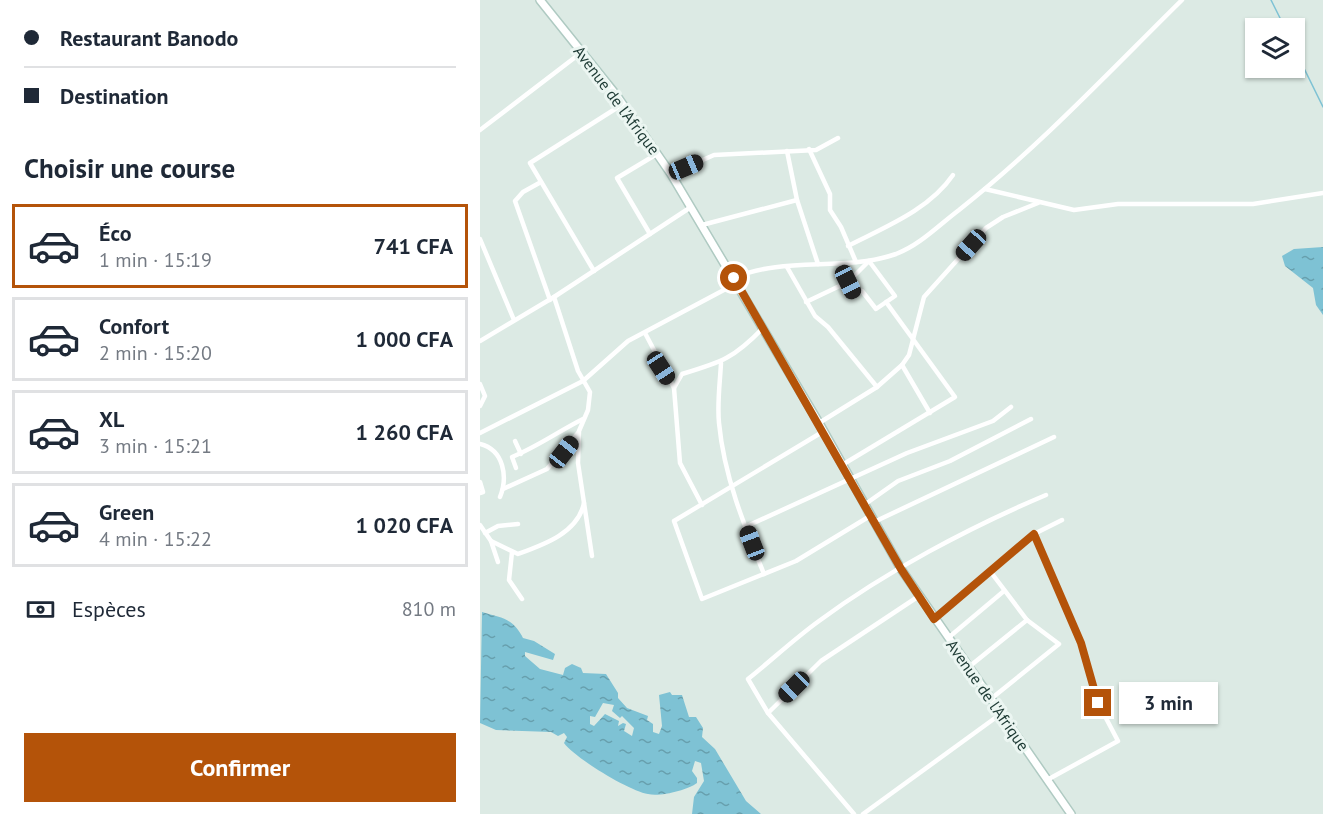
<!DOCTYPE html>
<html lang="fr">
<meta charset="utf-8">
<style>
:root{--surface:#fff;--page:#f6f6f7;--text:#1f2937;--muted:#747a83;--line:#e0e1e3;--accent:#b45309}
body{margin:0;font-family:"PT Sans",sans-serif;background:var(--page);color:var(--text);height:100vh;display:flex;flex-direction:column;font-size:22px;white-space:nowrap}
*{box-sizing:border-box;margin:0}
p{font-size:20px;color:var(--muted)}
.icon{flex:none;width:33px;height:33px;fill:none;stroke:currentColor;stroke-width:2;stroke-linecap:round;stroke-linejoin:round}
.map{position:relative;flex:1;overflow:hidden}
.side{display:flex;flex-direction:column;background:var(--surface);width:480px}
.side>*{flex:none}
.top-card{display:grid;align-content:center;height:132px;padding:0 24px;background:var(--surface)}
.tools{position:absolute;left:765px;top:18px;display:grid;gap:12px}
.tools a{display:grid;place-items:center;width:60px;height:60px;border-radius:0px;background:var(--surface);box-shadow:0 2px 4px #0004;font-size:30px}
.end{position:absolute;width:27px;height:27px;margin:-14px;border:8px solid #b45309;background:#fff;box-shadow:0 0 0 3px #fff}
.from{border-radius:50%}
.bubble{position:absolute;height:42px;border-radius:0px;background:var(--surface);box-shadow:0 2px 4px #0004;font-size:20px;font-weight:600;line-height:42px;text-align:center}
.car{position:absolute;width:18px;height:36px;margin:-18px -9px;border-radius:8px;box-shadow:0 0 4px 2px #0007;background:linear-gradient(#222 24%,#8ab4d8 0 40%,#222 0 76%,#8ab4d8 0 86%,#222 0)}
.top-card b{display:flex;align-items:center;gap:21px;height:57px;font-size:22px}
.top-card b+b{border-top:2px solid var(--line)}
.top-card i{width:15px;height:15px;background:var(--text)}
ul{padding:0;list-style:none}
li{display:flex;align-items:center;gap:18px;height:84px;margin:0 12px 9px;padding:0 12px;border:3px solid var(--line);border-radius:0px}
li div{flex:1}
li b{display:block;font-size:22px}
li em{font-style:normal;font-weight:600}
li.on{border-color:var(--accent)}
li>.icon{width:54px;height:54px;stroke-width:1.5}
h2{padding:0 24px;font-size:27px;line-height:72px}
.pay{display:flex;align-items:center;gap:15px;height:66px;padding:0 24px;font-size:22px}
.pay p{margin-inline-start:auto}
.action{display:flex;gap:12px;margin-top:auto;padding:12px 24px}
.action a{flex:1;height:69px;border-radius:0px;background:var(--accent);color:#fff;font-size:24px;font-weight:600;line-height:69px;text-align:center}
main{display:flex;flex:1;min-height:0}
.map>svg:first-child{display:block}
.water{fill:url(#water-ripples);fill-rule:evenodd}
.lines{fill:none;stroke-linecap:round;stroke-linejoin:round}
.stream{stroke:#7ec2d4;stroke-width:1.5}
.secondary-casing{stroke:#afcac2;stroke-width:10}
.minor{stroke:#fff;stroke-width:4.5}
.secondary{stroke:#fff;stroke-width:7}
.route{stroke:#b45309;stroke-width:8}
.labels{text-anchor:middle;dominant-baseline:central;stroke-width:6;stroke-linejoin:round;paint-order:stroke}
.street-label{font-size:16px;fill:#1d3a34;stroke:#ecf6f2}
</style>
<main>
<section class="side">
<div class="top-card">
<b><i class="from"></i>Restaurant Banodo</b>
<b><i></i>Destination</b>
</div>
<h2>Choisir une course</h2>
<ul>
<li class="on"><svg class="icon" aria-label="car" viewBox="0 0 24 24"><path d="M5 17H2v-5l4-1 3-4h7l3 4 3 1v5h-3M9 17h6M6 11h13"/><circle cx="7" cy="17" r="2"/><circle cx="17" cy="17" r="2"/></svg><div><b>Éco</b><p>1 min · 15:19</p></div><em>741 CFA</em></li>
<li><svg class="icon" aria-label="car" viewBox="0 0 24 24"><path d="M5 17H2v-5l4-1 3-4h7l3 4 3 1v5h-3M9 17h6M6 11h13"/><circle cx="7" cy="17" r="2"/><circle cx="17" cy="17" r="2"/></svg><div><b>Confort</b><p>2 min · 15:20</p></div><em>1 000 CFA</em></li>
<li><svg class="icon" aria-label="car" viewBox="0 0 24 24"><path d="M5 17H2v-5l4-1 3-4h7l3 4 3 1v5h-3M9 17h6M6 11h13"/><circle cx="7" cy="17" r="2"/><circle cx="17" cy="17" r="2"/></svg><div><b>XL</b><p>3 min · 15:21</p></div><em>1 260 CFA</em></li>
<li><svg class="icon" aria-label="car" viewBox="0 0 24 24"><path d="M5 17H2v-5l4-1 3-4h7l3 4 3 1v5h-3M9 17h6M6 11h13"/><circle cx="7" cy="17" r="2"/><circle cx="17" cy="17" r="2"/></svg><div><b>Green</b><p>4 min · 15:22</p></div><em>1 020 CFA</em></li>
</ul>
<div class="pay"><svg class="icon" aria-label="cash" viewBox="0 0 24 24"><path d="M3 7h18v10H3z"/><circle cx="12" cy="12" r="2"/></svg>Espèces<p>810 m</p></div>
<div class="action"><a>Confirmer</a></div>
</section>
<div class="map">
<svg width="843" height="814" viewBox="0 0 843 814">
<defs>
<pattern id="water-ripples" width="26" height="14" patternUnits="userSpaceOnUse" patternTransform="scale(1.5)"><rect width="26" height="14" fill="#7ec2d4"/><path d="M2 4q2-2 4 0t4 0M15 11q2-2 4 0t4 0" fill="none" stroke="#679fad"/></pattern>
</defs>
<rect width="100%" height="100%" fill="#dceae4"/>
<g class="water">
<polygon points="843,247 843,315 836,305 833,288 805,266 802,256 814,249"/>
<path d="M2,612C22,618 33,618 43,638L54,641L75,654L73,660L45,652V656L60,669L83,675L85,668L92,664L101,668L103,673L126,674L138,693V698L147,708L168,716L167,720L173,724V732L179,734L182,726L179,695L190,692L192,695H202L209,717H216L223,728L222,737L235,749L266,801L281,814H212L214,797L224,781L221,763L215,761L212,771L217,778V783C208,790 180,797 168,794C149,791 95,758 84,743L87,737L84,733L78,736L71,732L16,730L0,723ZM123,703L134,705L132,711L140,718L142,716L154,728L152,736L144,731L146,724L143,723L138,726L139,721L125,714L114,726L110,724V716L115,717Z"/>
</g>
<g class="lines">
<g class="stream">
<polyline points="791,0 805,28"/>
<polyline points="814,48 843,107"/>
</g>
<g class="secondary-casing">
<polyline id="secondary" points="60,0 137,96 191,174 339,423 421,569 591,814"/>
</g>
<g class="minor">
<polyline points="0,130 102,52"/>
<polyline points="329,149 350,194 350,210 361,227 376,262"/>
<polyline points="307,151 317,200 338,264"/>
<polyline points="191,174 234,155 336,150 358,138"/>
<polyline points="61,182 43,192 35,201 70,300"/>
<polyline points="505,189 594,210 638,204 773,204 843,193"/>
<polyline points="222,225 317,200"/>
<polyline points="170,234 137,178 177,154"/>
<polyline points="0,239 34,320"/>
<path d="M368,246C405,227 449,210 473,175"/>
<polyline points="307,267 335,316 348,327 397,387"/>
<polyline points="114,271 50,163 143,104"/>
<path d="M254,278C304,256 364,272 416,254C440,245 459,225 479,210C560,146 629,72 702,0"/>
<polyline points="74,297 98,371 110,392 108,410 99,431 98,463 112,556"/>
<polyline points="326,302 368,282 389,261 415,296 396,309 382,291 373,294 368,282"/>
<polyline points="165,333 194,388"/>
<polyline points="0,341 74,297 211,207"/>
<path d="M241,363C240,383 237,403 239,423C244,476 264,525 284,574"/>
<polyline points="422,365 450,413"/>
<polyline points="0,384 5,396 0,406"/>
<polyline points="339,423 397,387 422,365 429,355 444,297 506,228 523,217 558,203"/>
<polyline points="344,431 194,521 222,599 316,561 390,516"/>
<polyline points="0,433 103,381 148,341 257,283"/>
<polyline points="35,441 41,454"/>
<path d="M0,444C24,450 28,477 20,497"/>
<polyline points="362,465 475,397 406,302"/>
<path d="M36,468L32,457C57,447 79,431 103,419"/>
<polyline points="0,482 3,492 0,493"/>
<polyline points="23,489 67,469 98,433"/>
<path d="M222,505L200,463L194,388L202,374C242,362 254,358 283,328"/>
<polyline points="384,505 418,481 470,461 551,419"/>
<polyline points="394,522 574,437"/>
<path d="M0,525L11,541L38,554C63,545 98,533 104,503"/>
<polyline points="265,527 427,453 513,421 531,407"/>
<polyline points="5,533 18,526 38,524"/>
<polyline points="554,534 601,643 618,703 638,741 567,780"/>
<polyline points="11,541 18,562"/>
<polyline points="32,552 29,580 42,599"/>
<polyline points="510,571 547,620 579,644 512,698"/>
<polyline points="455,619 554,534 582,520"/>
<polyline points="468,638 524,591"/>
<polyline points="490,666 547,620"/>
<polyline points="288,713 341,661 439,596"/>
<path d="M374,814L288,713L268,679C292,660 314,639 339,621C405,572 490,527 566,495"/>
<polyline points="383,814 522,713"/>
</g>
<use href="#secondary" class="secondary"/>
</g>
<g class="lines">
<polyline class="route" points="254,278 421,569 454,619 554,534 601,643 618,703"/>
</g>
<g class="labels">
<g class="street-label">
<text transform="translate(137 100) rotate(53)">Avenue de l'Afrique</text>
<text transform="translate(508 695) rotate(55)">Avenue de l'Afrique</text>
</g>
</g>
</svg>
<div class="tools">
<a><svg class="icon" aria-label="layers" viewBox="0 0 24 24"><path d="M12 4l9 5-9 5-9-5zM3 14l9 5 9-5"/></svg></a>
</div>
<i class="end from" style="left:254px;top:278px"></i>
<i class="end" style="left:618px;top:703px"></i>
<div class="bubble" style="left:639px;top:682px;width:99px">3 min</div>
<i class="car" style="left:206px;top:167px;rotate:67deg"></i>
<i class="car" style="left:491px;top:245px;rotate:222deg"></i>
<i class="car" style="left:368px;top:282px;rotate:154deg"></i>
<i class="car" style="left:181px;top:368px;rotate:147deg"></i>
<i class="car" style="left:84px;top:452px;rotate:38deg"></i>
<i class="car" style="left:272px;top:543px;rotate:339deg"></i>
<i class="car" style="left:314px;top:687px;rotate:226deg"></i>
</div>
</main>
